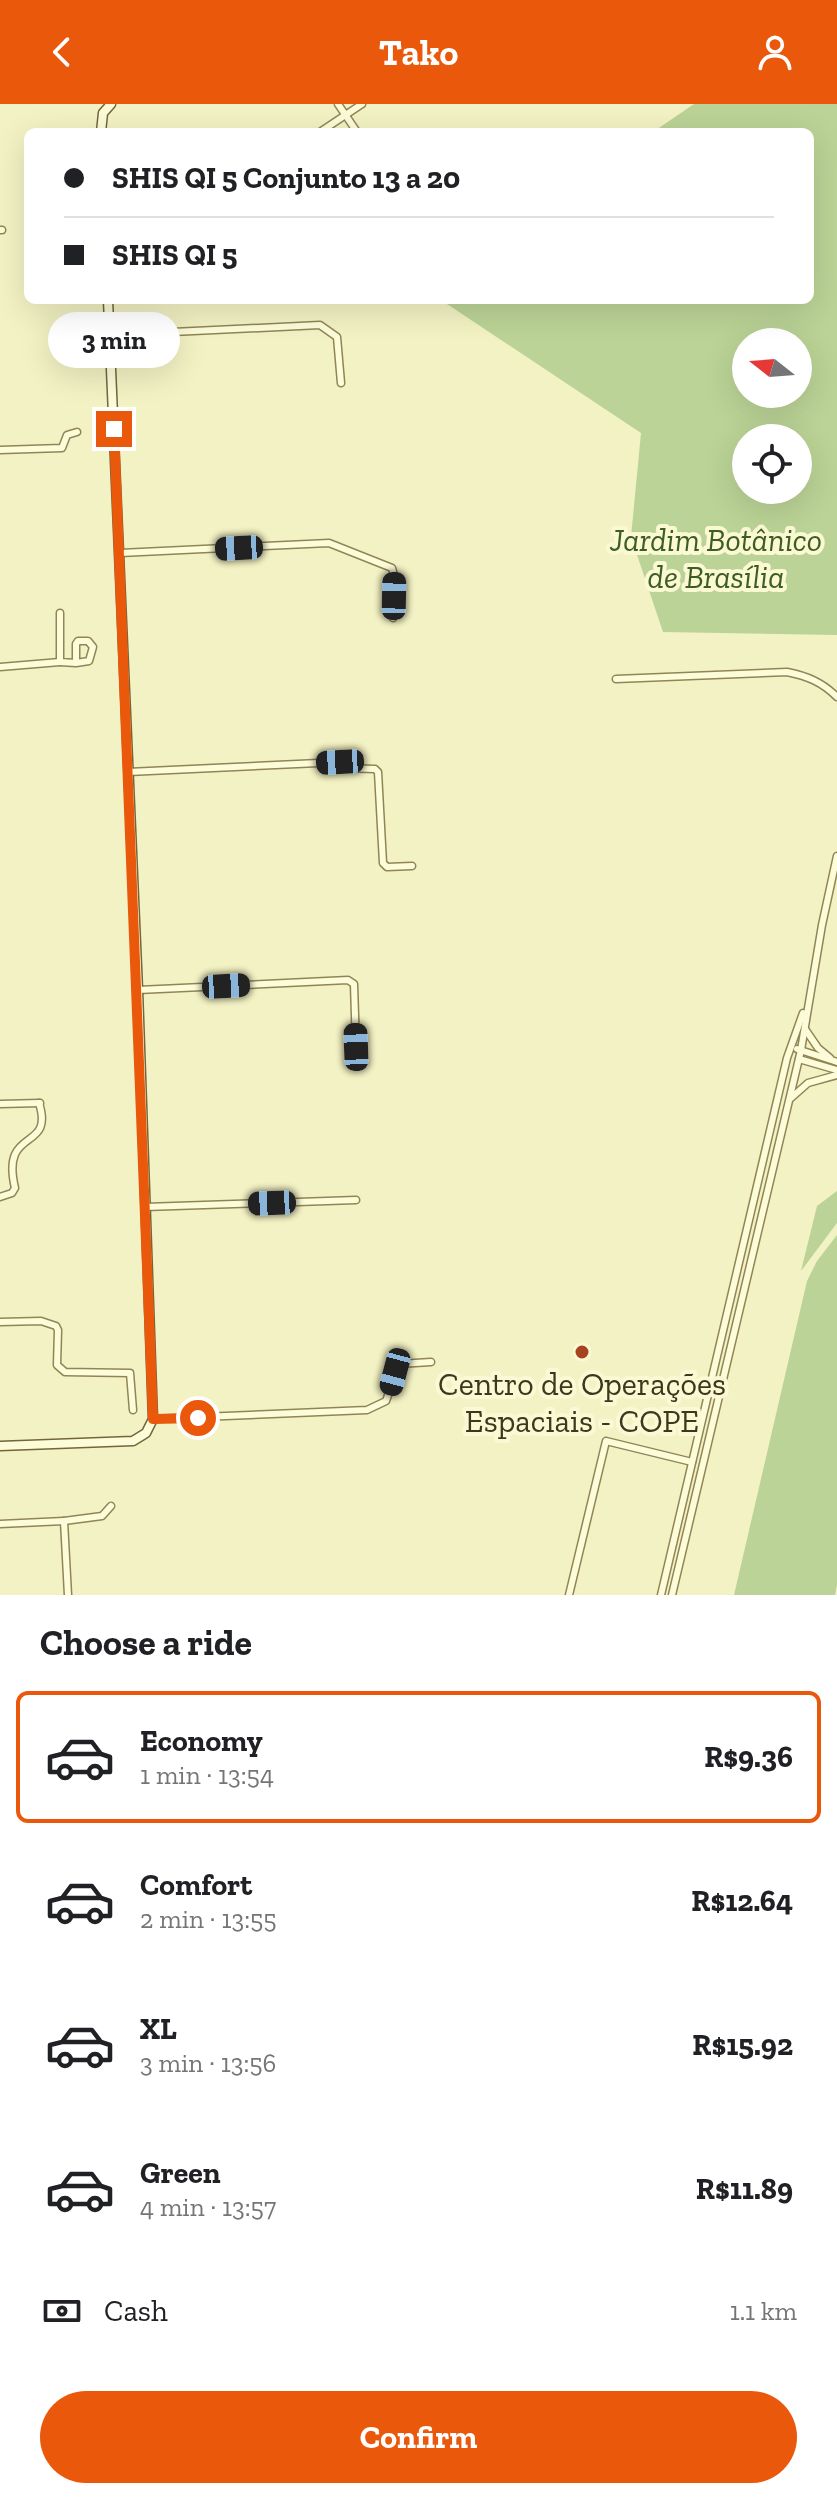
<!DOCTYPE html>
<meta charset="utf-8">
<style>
:root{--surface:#fff;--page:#f6f6f6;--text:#202124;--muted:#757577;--line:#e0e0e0;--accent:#ea580c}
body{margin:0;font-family:"Zilla Slab",serif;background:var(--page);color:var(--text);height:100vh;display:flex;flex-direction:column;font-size:30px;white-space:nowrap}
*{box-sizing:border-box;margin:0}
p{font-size:26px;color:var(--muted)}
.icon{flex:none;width:44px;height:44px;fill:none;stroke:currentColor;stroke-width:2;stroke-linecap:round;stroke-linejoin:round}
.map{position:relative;height:1491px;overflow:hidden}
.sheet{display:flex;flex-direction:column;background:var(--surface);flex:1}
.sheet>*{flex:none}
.banner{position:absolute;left:24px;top:24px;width:790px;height:176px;border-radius:12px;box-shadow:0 8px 32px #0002;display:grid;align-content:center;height:176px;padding:0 40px;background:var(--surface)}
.needle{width:52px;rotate:287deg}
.controls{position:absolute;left:732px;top:224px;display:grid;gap:16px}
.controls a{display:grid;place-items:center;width:80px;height:80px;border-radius:50%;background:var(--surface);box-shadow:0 8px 32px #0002;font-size:40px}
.end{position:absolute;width:36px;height:36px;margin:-18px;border:10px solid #ea580c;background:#fff;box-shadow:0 0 0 4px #fff}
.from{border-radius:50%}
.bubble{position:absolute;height:56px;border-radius:28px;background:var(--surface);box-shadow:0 8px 32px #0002;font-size:26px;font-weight:700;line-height:56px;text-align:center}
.car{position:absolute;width:24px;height:48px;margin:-24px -12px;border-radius:10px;box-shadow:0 0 6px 2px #0007;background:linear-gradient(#222 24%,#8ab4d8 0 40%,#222 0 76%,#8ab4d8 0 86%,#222 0)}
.banner b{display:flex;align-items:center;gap:28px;height:76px;font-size:30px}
.banner b+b{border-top:2px solid var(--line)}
.banner i{width:20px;height:20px;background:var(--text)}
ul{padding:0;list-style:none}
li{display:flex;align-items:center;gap:24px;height:132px;margin:0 16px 12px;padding:0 24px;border:4px solid transparent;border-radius:12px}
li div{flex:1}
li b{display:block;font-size:30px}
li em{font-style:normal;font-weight:700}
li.current{border-color:var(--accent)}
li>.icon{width:72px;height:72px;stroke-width:1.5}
h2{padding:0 40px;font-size:36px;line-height:96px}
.pay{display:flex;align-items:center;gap:20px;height:88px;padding:0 40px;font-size:30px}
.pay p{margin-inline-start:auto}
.cta{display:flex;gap:16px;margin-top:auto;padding:16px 40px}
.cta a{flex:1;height:92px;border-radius:48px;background:var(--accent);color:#fff;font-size:32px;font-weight:700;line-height:92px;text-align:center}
header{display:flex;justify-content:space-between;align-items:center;height:104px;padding:0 40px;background:var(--accent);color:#fff;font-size:36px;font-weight:700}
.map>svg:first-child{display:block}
.green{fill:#bbd396;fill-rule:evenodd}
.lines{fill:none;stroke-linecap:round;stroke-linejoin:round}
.street-casing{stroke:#918557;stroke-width:9}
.secondary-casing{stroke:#72663a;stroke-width:11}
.street{stroke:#fdfcd8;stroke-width:6}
.secondary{stroke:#fdfcd8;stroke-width:8}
.route{stroke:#ea580c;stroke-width:10}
.poi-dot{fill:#a74420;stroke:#faf9d4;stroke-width:3}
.labels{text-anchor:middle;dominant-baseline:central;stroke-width:8;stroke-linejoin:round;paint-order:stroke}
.park-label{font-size:32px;font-style:italic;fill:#3e5e21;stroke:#faf9d4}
.poi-label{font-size:32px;fill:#3f371d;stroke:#faf9d4}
</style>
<header><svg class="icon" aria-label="back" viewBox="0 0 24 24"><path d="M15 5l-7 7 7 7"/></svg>Tako<svg class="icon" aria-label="person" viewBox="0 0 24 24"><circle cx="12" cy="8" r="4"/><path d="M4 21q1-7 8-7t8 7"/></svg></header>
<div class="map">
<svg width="837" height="1491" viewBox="0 0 837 1491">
<rect width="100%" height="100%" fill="#f3f2c4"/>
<g class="green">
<path d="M694,0H837V531L663,528L631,433L641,329L441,196H810V28H653ZM798,238V290H746V238ZM798,334V386H746V334Z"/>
<polygon points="837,1087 837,1119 801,1167 817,1102"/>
<polygon points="837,1131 837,1481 835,1491 734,1491 807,1177 817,1157"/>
</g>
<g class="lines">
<g class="street-casing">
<g id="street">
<polyline points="338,0 357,28"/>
<polyline points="320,28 362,0"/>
<polyline points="0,126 2,126"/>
<polyline points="110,231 320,221 337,233 341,279"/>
<polyline points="0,346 62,344 67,331 77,328"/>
<polyline points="120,449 329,439 392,464 394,471 393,514"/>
<polyline points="60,509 60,558 76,559 76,540 78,537 88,537 93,543 89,557 76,559"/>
<polyline points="0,563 60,558"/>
<path d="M616,575L787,568C807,572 822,578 837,593"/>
<polyline points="128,668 340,658 343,664 375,665 378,668 383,759 387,763 412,762"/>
<polyline points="138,886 348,876 354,880 356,943"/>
<polyline points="805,925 818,944 830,954"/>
<polyline points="797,945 837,958"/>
<polyline points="799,955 837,966"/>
<polyline points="791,994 808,979 837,971"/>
<polyline points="0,1000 40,999"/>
<path d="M0,1093L12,1089L15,1084C0,1021 55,1049 39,999"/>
<polyline points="145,1103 356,1096"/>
<polyline points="0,1218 41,1217 56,1222 58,1226 57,1261 65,1268 130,1269 133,1306"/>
<polyline points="153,1315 367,1306 386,1297 399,1260 431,1258"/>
<polyline points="64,1417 102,1412 111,1402"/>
<polyline points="0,1420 64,1417 68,1491"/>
<polyline points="569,1491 606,1337 692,1358"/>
<polyline points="661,1491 787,954 803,909"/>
<polyline points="672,1491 801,946 822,821 837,752"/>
</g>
</g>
<g class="secondary-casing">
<g id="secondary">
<polyline points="101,28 103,9 111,0"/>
<polyline points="0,1342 133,1337 146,1329 153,1315 138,886 108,196"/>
</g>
</g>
<use href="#street" class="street"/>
<use href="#secondary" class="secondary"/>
</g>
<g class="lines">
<polyline class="route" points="114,325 153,1315 198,1314"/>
</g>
<circle class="poi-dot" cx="582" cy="1248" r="8"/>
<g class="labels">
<g class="park-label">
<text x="716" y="436">Jardim Botânico<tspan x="716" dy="37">de Brasília</tspan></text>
</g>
<g class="poi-label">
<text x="582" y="1280">Centro de Operações<tspan x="582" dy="37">Espaciais - COPE</tspan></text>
</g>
</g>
</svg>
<div class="controls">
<a><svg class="needle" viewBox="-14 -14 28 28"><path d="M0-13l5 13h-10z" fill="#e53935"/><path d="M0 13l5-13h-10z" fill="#757577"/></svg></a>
<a><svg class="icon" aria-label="locate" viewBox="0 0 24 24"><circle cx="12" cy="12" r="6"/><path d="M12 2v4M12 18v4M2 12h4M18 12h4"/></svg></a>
</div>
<i class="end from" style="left:198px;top:1314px"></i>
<i class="end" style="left:114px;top:325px"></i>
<div class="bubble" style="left:48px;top:208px;width:132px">3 min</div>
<i class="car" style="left:239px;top:444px;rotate:267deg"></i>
<i class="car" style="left:394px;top:492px;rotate:1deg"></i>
<i class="car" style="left:340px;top:658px;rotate:267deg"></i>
<i class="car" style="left:226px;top:882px;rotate:87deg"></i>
<i class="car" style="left:356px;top:943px;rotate:358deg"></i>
<i class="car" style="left:272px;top:1099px;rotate:268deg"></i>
<i class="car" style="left:395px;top:1268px;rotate:195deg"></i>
<div class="banner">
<b><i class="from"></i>SHIS QI 5 Conjunto 13 a 20</b>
<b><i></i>SHIS QI 5</b>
</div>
</div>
<section class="sheet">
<h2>Choose a ride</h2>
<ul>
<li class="current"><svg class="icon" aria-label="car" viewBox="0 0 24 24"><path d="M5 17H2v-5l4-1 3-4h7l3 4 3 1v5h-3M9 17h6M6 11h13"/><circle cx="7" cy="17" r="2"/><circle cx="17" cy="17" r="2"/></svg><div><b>Economy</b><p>1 min · 13:54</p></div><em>R$9.36</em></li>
<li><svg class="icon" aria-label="car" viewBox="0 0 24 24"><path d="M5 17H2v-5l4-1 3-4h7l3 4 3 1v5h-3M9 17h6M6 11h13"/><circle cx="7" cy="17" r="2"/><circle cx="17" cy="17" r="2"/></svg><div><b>Comfort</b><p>2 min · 13:55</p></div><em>R$12.64</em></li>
<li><svg class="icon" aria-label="car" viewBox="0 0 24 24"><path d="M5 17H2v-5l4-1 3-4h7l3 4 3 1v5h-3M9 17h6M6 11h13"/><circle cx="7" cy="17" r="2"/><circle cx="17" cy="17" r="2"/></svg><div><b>XL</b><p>3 min · 13:56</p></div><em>R$15.92</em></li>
<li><svg class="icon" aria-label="car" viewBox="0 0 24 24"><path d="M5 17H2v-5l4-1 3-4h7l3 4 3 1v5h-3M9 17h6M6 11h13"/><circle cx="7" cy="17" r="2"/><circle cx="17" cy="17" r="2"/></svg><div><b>Green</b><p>4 min · 13:57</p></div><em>R$11.89</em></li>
</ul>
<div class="pay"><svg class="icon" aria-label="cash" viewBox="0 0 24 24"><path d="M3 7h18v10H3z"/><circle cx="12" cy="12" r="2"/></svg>Cash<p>1.1 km</p></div>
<div class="cta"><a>Confirm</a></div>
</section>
